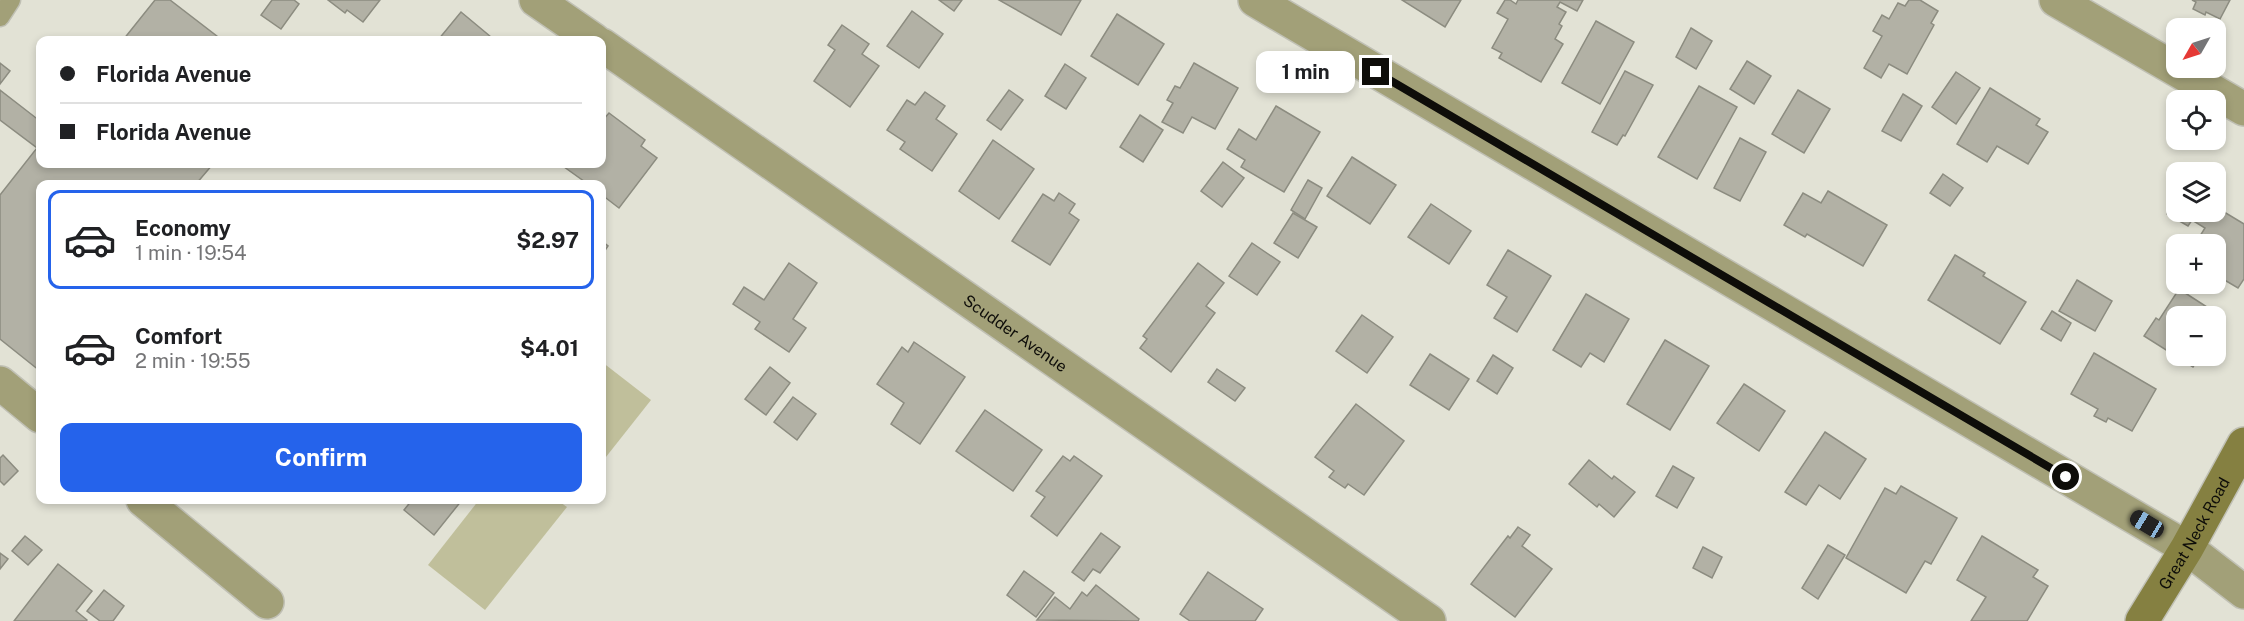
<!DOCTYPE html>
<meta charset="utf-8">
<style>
:root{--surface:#fff;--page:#f2f2f2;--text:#202124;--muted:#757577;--line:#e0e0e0;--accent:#2563eb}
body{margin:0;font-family:"Public Sans",sans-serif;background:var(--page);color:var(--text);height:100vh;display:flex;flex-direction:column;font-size:22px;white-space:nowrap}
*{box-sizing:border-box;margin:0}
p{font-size:20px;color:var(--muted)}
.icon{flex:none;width:33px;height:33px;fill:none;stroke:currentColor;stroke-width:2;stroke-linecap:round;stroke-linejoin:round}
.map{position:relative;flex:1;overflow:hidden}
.side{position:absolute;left:36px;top:180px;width:570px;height:324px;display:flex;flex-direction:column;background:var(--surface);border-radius:12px;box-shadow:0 3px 9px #0003}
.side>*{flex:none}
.top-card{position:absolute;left:36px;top:36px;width:570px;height:132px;border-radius:12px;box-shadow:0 3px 9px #0003;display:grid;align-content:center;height:132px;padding:0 24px;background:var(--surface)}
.needle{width:39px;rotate:231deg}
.fabs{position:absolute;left:2166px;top:18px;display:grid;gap:12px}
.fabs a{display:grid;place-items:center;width:60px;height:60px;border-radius:12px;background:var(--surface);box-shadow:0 3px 9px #0003;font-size:30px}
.end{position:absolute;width:27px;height:27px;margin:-14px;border:8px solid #0e0d09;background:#fff;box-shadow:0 0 0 3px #fff}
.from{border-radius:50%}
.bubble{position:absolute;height:42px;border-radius:12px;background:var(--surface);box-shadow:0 3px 9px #0003;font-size:20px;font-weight:700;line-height:42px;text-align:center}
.car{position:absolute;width:18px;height:36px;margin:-18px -9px;border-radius:8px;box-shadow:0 0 4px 2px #0007;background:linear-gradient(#222 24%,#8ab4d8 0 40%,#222 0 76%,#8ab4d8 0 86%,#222 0)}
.top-card b{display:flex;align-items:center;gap:21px;height:57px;font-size:22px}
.top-card b+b{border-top:2px solid var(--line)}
.top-card i{width:15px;height:15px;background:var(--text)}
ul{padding:10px 0 0;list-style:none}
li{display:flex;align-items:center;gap:18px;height:99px;margin:0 12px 9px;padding:0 12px;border:3px solid transparent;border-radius:12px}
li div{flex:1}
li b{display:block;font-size:22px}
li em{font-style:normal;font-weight:700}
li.selected{border-color:var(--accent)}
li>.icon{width:54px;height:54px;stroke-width:1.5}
.action{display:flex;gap:12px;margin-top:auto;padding:12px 24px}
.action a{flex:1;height:69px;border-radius:12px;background:var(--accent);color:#fff;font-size:24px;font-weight:700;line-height:69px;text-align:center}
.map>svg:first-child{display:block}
.green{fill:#c0bf9b}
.building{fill:#b2b1a5;stroke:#8c8c80;stroke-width:1.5}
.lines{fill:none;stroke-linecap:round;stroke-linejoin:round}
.service-casing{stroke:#c0c0b4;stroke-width:21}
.minor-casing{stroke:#c0c0b4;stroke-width:36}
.secondary-casing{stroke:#c0c0b4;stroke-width:36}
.service{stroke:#a2a078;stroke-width:18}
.minor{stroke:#a2a078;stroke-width:33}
.secondary{stroke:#858041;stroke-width:33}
.route{stroke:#0e0d09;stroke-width:8}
.labels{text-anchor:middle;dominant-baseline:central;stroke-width:4.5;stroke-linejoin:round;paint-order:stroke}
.street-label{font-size:16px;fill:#0e0d09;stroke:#e2e2d5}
</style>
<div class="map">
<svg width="2244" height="621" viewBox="0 0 2244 621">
<rect width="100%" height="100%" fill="#e2e2d5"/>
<g class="green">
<polygon points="602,362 651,400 602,462"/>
<polygon points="479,500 557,500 567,507 485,610 428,565"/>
</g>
<g class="building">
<polygon points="155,0 170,0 222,40 123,40"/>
<polygon points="272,0 294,0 299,4 281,29 261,15"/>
<polygon points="328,0 380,0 363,22 347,10 345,13"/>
<polygon points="939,0 962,0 954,11"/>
<polygon points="999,0 1081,0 1061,35"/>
<polygon points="1402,0 1461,0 1445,27"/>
<polygon points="1505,0 1510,0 1516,4 1518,0 1583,0 1577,11 1560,2 1557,7 1566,12 1559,24 1562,26 1555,39 1563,44 1541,82 1499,58 1502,53 1492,48 1508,19 1497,13"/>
<polygon points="1909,0 1920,0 1938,11 1931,23 1934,25 1907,74 1889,64 1881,78 1864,68 1882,36 1873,31 1882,15 1889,19 1898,3 1905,6"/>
<polygon points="2192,0 2230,0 2220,19 2206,12 2205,15 2193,9 2196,2"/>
<polygon points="912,11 943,34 919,68 887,46"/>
<polygon points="461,12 491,37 488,40 438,40"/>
<polygon points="1117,14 1164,44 1138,85 1091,56"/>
<polygon points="1596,21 1634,42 1600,104 1562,83"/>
<polygon points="842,25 869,44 862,54 879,66 850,107 814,81 835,50 828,45"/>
<polygon points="1691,28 1712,41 1696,69 1676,57"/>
<polygon points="1747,61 1771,76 1754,104 1730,89"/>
<polygon points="0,63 10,71 0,84"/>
<polygon points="1194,63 1238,88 1215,129 1192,117 1183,133 1162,122 1173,103 1167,100 1175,86 1180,88"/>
<polygon points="1065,64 1086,78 1066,109 1045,96"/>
<polygon points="1625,71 1653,85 1625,136 1623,135 1617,145 1592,132"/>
<polygon points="1956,72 1980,88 1956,124 1932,107"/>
<polygon points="1699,86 1737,107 1697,179 1658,157"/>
<polygon points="1990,88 2040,119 2036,125 2048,132 2028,164 1997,146 1987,162 1957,144"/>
<polygon points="0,90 40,121 40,164 213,164 196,184 40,184 40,371 0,339 0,195 37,148 0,120"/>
<polygon points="1009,90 1023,100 1001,130 987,120"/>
<polygon points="1798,90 1830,109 1804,153 1772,134"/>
<polygon points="925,92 945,106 936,119 957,134 932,171 900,149 905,142 887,130 907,100 915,105"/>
<polygon points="1903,94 1922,106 1901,141 1882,131"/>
<polygon points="1276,106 1320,132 1284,192 1241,167 1245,160 1227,149 1239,129 1256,140"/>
<polygon points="609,113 645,140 641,146 657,158 619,208 602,195 602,184 588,184 560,164 602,164 602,121"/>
<polygon points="1140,115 1163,130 1143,162 1120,147"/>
<polygon points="1740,138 1766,152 1740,201 1714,188"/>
<polygon points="993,140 1034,169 999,219 959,191"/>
<polygon points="1352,157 1396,185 1370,224 1327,196"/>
<polygon points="1223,162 1244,178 1222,207 1201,191"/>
<polygon points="1943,174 1963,188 1950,206 1930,193"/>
<polygon points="1308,180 1322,188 1305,219 1291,210"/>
<polygon points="1828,191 1887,225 1863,266 1807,234 1805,237 1784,225 1803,193 1821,203"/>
<polygon points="1059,193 1075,204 1069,213 1079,220 1050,265 1012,241 1043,194 1054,201"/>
<polygon points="2176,197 2176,212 2216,212 2216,207 2244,224 2244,279 2238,288 2216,275 2216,244 2195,244 2205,228 2192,220 2188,226 2167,214"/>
<polygon points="1431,204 1471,231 1449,264 1408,237"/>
<polygon points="1293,213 1317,227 1298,258 1274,243"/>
<polygon points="602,241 608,246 602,255"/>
<polygon points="1252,243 1280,262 1257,295 1229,276"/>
<polygon points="1508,250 1551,276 1517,332 1494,318 1507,297 1487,285"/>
<polygon points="1955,255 1985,273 1983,276 2026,302 2000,344 1928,300"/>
<polygon points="789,263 817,283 793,319 806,328 789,352 755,329 760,322 733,304 744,287 764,300"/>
<polygon points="1198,263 1224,283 1206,306 1215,313 1171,372 1140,348 1147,339 1143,336"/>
<polygon points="2077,280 2112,301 2095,331 2059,311"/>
<polygon points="2179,289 2224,318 2216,331 2216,316 2176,316 2176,356 2200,356 2193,367 2144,336 2156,318 2159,320"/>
<polygon points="1586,294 1629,319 1604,362 1590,353 1581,367 1553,350"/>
<polygon points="2052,311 2071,323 2061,341 2041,329"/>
<polygon points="1362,315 1393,337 1367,373 1336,351"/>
<polygon points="1665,340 1709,366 1670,430 1627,404"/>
<polygon points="914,342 965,377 920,444 891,424 904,403 877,384 902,347 908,352"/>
<polygon points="2094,353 2156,389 2132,431 2108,418 2106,422 2094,416 2098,409 2071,394"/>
<polygon points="1430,354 1469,379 1449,410 1410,385"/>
<polygon points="1493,355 1513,368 1497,394 1477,381"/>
<polygon points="770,367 790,383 766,415 745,399"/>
<polygon points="1217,369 1245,388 1235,401 1208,382"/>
<polygon points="1744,384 1785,411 1759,451 1717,423"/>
<polygon points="793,397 816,414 797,440 774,422"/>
<polygon points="1356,404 1404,441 1364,495 1348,484 1345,488 1329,477 1334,471 1315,457"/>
<polygon points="985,410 1042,450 1013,491 956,451"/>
<polygon points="1825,432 1866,459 1840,499 1819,485 1806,505 1785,492"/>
<polygon points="3,455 18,471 4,485 0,481 0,458"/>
<polygon points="1063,456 1070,461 1074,456 1102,476 1057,536 1031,516 1045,497 1036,491"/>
<polygon points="1589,460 1612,479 1614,476 1635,492 1614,517 1599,504 1597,507 1569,484"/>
<polygon points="1673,466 1694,478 1677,508 1656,496"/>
<polygon points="1901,486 1957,518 1931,564 1925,561 1906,593 1846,558 1885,488 1896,494"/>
<polygon points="412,500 462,500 434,535 404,510"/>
<polygon points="1518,527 1530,535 1522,546 1552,569 1515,617 1471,584 1508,536 1510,538"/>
<polygon points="1101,533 1120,547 1100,573 1093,569 1084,581 1072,572"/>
<polygon points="25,536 42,550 28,565 12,551"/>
<polygon points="1982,536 2038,570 2033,577 2048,586 2027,621 1971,621 1986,597 1957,580"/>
<polygon points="1828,545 1845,555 1818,599 1802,588"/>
<polygon points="1703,547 1722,557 1712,578 1693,568"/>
<polygon points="0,553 8,559 0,569"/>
<polygon points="58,564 92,591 76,611 87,620 86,621 14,621"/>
<polygon points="1024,571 1054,593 1036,617 1007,595"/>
<polygon points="1208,572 1263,609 1255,621 1190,621 1180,614"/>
<polygon points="1096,585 1139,619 1138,621 1037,620 1055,597 1070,609 1082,592 1087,596"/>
<polygon points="104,590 124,606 113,621 100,621 87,611"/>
</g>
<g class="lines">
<g class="service-casing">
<polyline id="service" points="0,17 11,0"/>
</g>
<g class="minor-casing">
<g id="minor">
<polyline points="536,0 594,40"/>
<polyline points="1255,0 2187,548 2244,592"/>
<polyline points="2056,0 2244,109"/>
<path id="s1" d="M602,45L1429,621"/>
<polyline points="0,383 40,416"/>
<polyline points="143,500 267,602"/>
</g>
</g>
<g class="secondary-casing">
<g id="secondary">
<path id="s2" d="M2142,621L2187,548L2244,444"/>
</g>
</g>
<use href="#service" class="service"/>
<use href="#minor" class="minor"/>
<use href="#secondary" class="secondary"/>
</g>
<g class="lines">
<polyline class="route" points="1376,72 2066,477"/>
</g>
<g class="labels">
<g class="street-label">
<text stroke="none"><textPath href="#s1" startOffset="504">Scudder Avenue</textPath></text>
<text stroke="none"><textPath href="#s2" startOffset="102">Great Neck Road</textPath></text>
</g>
</g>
</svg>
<div class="fabs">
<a><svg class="needle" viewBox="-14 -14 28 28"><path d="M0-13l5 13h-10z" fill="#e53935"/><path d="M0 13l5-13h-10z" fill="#757577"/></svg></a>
<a><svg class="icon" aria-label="locate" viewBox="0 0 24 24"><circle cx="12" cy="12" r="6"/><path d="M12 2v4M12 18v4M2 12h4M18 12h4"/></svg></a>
<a><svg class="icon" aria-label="layers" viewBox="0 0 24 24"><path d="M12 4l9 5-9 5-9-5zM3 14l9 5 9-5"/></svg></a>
<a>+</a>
<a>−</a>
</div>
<i class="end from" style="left:2066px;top:477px"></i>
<i class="end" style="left:1376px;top:72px"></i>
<div class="bubble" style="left:1256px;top:51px;width:99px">1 min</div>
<i class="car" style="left:2147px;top:524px;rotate:301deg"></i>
<div class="top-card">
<b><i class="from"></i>Florida Avenue</b>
<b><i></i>Florida Avenue</b>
</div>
<section class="side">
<ul>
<li class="selected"><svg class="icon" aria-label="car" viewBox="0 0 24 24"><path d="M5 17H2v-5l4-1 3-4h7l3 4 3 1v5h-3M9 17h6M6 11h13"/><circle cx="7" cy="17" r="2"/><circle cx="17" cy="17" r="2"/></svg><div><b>Economy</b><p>1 min · 19:54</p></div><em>$2.97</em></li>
<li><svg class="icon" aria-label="car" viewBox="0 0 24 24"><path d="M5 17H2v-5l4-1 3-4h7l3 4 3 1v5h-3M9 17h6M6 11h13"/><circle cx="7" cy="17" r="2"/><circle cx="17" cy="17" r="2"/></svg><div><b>Comfort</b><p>2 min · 19:55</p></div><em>$4.01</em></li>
</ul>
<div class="action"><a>Confirm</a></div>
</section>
</div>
